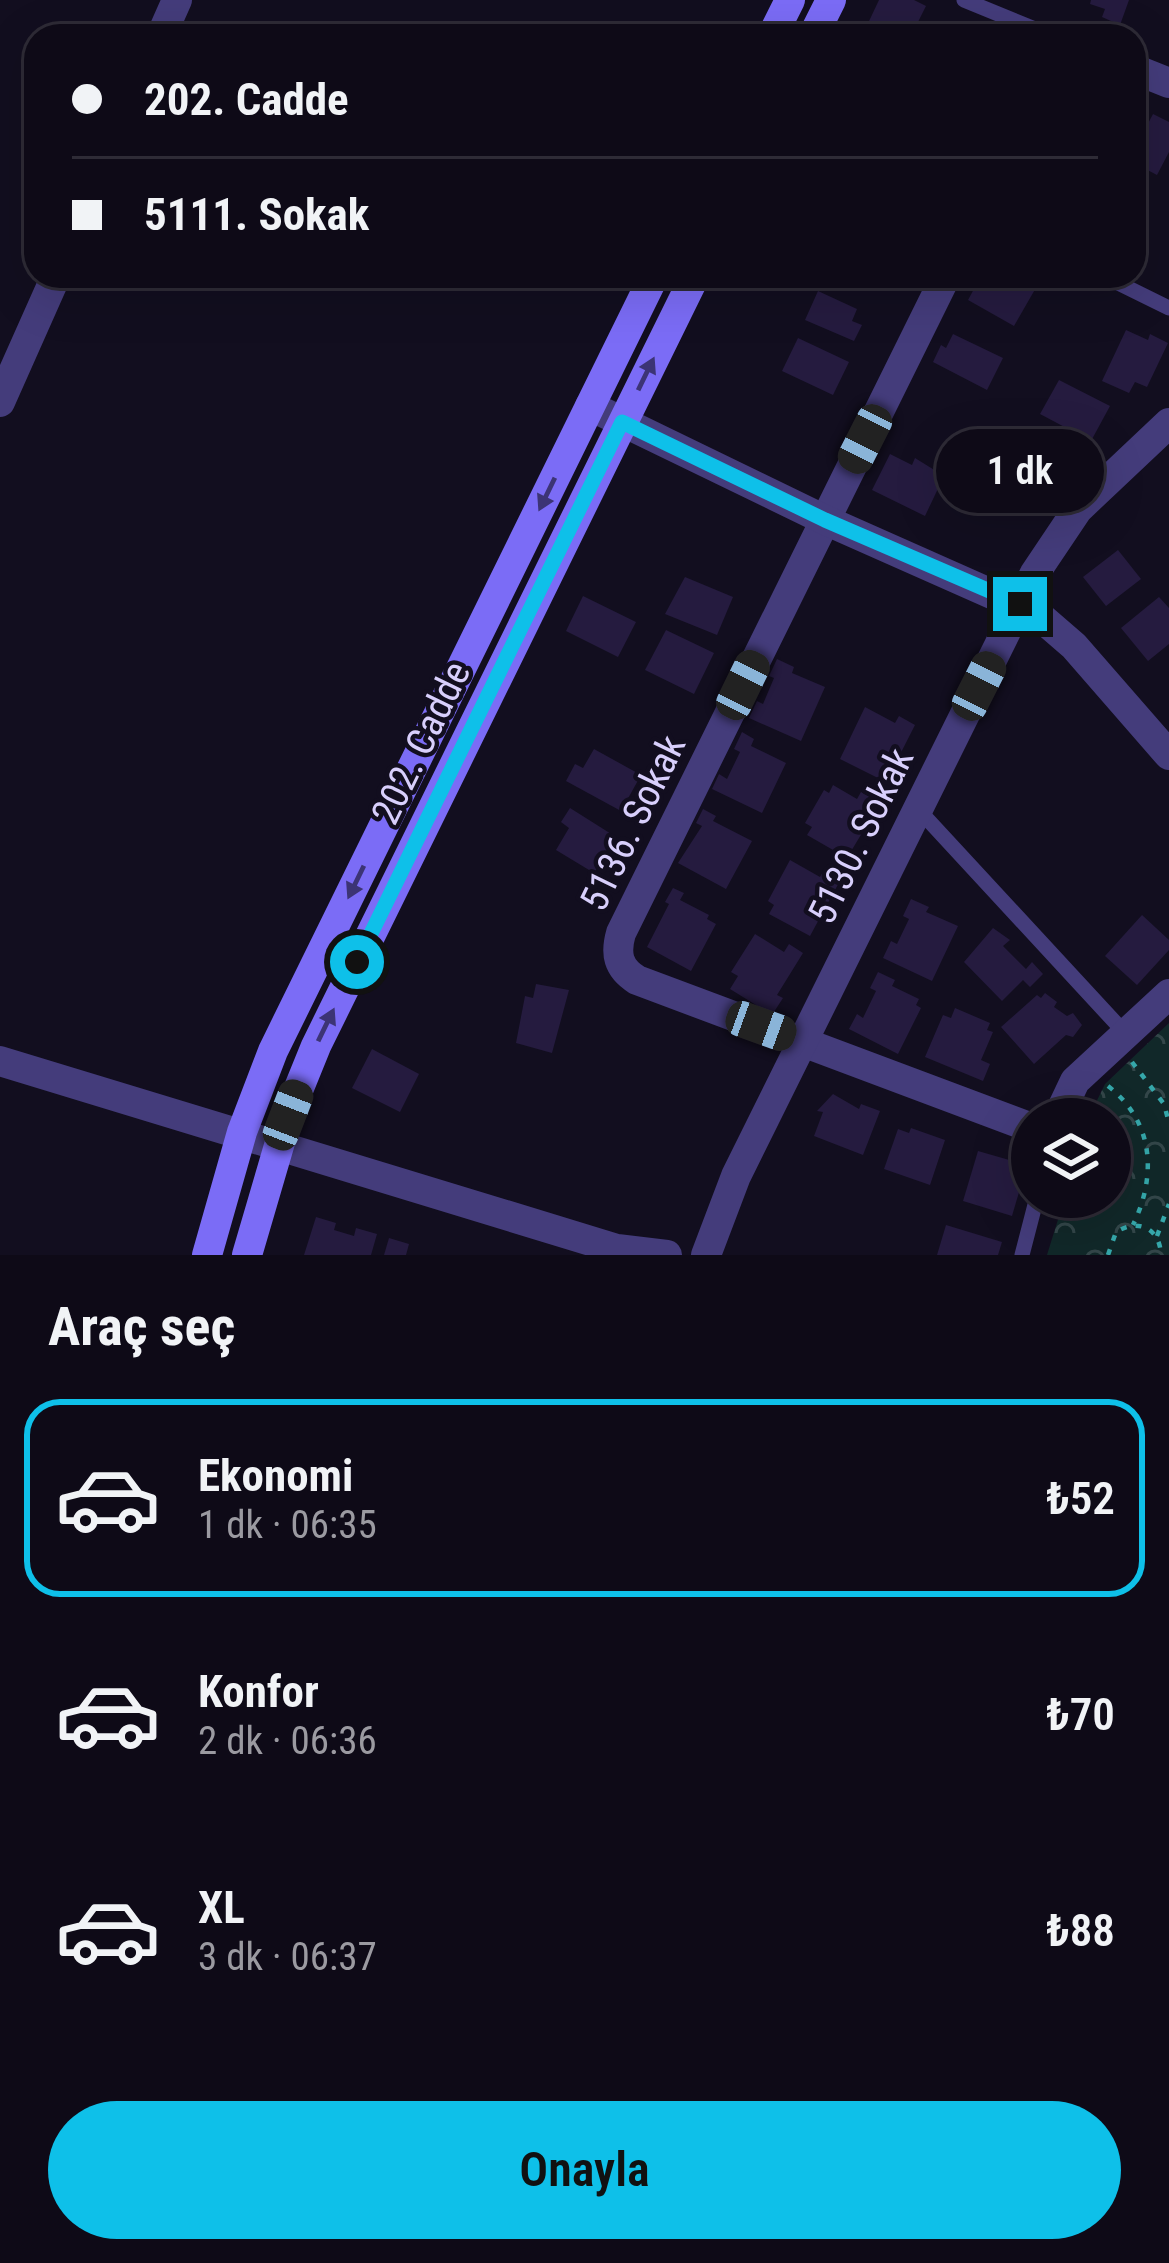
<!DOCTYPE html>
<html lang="tr">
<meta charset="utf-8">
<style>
:root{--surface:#0e0a17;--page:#171320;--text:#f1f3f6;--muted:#9b9aa1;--line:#2e2b36;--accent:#0ec0e9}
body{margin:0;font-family:"Roboto Condensed",sans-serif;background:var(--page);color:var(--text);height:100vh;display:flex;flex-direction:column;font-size:45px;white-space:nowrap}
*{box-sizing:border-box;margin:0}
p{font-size:39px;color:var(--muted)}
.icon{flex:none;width:66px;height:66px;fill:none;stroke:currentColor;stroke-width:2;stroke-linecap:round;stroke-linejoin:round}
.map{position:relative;height:1255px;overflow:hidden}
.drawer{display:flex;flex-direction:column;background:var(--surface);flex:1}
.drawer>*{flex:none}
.guide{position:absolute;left:24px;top:24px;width:1122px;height:264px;border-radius:36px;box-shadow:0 12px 48px #0002,0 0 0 3px var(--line);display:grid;align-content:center;height:264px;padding:0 48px;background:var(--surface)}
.tools{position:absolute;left:1011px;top:1098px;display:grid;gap:24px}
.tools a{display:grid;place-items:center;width:120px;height:120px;border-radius:50%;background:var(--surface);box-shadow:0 12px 48px #0002,0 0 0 3px var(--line);font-size:60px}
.end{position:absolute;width:54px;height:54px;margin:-27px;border:15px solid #0ec0e9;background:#111;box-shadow:0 0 0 6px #111}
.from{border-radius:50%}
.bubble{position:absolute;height:84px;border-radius:42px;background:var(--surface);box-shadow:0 12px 48px #0002,0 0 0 3px var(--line);font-size:39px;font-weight:600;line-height:84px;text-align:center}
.car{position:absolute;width:36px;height:72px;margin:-36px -18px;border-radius:15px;box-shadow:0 0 9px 3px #0007;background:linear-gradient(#222 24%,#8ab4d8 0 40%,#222 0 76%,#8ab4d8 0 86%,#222 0)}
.guide b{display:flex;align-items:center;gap:42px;height:114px;font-size:45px}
.guide b+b{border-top:3px solid var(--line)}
.guide i{width:30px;height:30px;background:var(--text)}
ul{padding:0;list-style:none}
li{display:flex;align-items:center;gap:36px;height:198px;margin:0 24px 18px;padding:0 24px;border:6px solid transparent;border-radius:36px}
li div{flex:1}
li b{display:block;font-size:45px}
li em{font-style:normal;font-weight:600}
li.active{border-color:var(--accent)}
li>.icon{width:108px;height:108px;stroke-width:1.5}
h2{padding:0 48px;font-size:54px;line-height:144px}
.cta{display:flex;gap:24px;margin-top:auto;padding:24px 48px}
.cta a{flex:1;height:138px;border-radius:72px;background:var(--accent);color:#111;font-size:48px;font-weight:600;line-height:138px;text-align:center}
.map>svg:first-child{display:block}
.forest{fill:url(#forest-crowns)}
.building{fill:#251b3f}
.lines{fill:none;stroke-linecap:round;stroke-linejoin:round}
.path{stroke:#35a7aa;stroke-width:4.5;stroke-dasharray:6 9;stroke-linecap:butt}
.lane{stroke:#443c7b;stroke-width:15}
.street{stroke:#443c7b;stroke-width:30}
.secondary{stroke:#7b6cf6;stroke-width:30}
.oneway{fill:#3c3475}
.route{stroke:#0ec0e9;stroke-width:15}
.labels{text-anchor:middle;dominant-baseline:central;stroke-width:9;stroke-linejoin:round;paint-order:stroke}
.street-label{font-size:39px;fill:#d8cffc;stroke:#120e1f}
</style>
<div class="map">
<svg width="1169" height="1255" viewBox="0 0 1169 1255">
<defs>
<pattern id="forest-crowns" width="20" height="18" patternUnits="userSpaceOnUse" patternTransform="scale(3)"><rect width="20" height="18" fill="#112829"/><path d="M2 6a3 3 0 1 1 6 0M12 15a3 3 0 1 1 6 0" fill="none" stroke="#334649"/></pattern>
</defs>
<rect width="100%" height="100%" fill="#120e1f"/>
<polygon class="forest" points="1169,1023 1169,1255 1047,1255 1065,1197 1110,1197 1110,1119 1088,1119 1090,1115 1105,1084"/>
<g class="building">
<polygon points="879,0 914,0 926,6 911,36 862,36"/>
<polygon points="1091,0 1129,0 1120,25 1102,17 1105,9 1090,4"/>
<polygon points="959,23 976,32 978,27 988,33 991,27 1007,36 952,36"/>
<polygon points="1153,114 1169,122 1169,152 1157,175 1134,163 1134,150"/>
<polygon points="981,276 1041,279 1014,326 968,300"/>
<polygon points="818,291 857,309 852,321 862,325 854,341 805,320"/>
<polygon points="1126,330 1148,340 1150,334 1168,343 1147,387 1135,382 1129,393 1102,381"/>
<polygon points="953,334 1003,358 987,390 933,362 941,345 946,348"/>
<polygon points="798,338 849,362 833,395 782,371"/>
<polygon points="1059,380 1110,406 1091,441 1040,414"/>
<polygon points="890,454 912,465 915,458 944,476 925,516 872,490"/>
<polygon points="1118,550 1141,579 1106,606 1083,577"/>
<polygon points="685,577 733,597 717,635 665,614"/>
<polygon points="583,596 636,622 618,657 566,631"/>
<polygon points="1159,597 1169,608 1169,644 1148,661 1121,628"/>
<polygon points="666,630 714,653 694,694 645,670"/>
<polygon points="777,659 794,667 792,673 825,687 801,741 749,718 757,701 763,704 774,678 769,676"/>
<polygon points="865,707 895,723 899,716 915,725 886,782 840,759"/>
<polygon points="742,732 754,739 751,746 786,763 762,813 712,789 719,774 727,779 740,752 734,749"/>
<polygon points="594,749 641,775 621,811 566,781 575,764 583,768"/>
<polygon points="833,785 857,799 861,792 880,803 847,858 807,835 812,827 805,823 824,790 829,793"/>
<polygon points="570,808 616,837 594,873 556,850 569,828 561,822"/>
<polygon points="703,809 716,816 713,821 752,841 726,889 678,863 702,826 696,823"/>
<polygon points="790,860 820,877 825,868 842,877 810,936 769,914 774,905 768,901"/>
<polygon points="673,888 684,893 680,900 709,915 707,919 716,924 691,971 647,947 669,904 665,902"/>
<polygon points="911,899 929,907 926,912 958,926 932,981 883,958 891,941 897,944 909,919 903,916"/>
<polygon points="1142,915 1169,940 1169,950 1137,985 1105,956"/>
<polygon points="993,928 1010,940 1003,946 1026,969 1032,962 1043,974 1030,987 1023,980 1002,1001 964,962"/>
<polygon points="755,934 784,952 789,944 803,953 777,995 783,998 772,1015 730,989 738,976 731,972"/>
<polygon points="878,972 895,980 892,986 919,999 916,1005 921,1008 898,1054 849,1029 857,1014 863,1018 876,991 870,988"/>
<polygon points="536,984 569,990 552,1053 516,1043 525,996 533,998"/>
<polygon points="1045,993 1057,1002 1054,1007 1067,1016 1073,1013 1082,1025 1073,1037 1066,1035 1034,1064 1001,1027 1037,995 1041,998"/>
<polygon points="955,1008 990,1023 987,1030 993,1032 981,1060 990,1064 983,1081 925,1057 943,1015 951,1018"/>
<polygon points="372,1049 419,1074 400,1112 352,1088"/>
<polygon points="833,1094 859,1109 861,1104 880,1111 863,1155 814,1136 823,1112 817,1111"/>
<polygon points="911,1128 945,1140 930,1185 884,1169 898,1129 909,1133"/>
<polygon points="978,1151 1027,1165 1012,1216 963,1201"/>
<polygon points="316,1217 336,1223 334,1230 354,1236 356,1228 377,1234 371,1255 304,1255"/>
<polygon points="946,1225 1002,1242 998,1255 937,1255"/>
<polygon points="389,1238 409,1244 406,1255 384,1255"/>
</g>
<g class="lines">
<g class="path">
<polyline points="1132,1062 1164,1104 1169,1123"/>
<path d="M1108,1086C1154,1122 1157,1175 1133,1225"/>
<polyline points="1157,1236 1169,1204"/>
<path d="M1108,1255L1116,1232C1138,1218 1160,1228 1161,1255"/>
</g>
<g class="lane">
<polyline points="964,0 1052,36"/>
<polyline points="1104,276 1169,308"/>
<polyline points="918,809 1125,1033"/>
<polyline points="1022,1255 1037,1197"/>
</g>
<g class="street">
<polyline points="161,36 177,0"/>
<polyline points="1134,69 1169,83"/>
<path d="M946,276L621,933C615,954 618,968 637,980L1032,1128"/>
<polyline points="0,402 56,276"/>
<polyline points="590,406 825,520 1037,614 1074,646 1169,755"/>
<polyline points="0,1061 617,1249 667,1255"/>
<polyline points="1057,1119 1075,1081 1169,994"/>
<polyline points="706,1255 736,1176 1035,573 1078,509 1169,423"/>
</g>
<g class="secondary">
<polyline points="772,36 790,0"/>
<polyline points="813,36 831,0"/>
<polyline points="207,1255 242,1132 273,1051 654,276"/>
<polyline points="247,1255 288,1115 316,1046 695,276"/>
</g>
</g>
<defs><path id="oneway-solid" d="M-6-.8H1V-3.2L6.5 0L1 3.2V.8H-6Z" transform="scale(3)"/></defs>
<g class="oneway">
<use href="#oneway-solid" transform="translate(646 374) rotate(-64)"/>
<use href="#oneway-solid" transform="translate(547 494) rotate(116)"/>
<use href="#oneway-solid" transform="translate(356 882) rotate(116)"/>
<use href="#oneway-solid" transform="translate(326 1025) rotate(-64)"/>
</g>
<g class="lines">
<polyline class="route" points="357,962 622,422 825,520 1020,604"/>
</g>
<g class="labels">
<g class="street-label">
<text transform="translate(421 743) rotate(-64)">202. Cadde</text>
<text transform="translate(633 823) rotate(-64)">5136. Sokak</text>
<text transform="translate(861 836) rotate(-64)">5130. Sokak</text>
</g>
</g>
</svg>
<div class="tools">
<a><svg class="icon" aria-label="layers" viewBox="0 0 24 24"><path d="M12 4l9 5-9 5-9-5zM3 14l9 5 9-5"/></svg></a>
</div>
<i class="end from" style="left:357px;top:962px"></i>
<i class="end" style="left:1020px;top:604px"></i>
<div class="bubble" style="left:936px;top:429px;width:168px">1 dk</div>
<i class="car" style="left:865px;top:439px;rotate:207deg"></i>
<i class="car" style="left:743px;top:685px;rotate:26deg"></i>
<i class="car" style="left:979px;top:686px;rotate:27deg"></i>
<i class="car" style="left:761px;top:1026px;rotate:110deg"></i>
<i class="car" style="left:288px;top:1115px;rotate:21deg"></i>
<div class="guide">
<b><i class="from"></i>202. Cadde</b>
<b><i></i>5111. Sokak</b>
</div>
</div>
<section class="drawer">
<h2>Araç seç</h2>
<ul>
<li class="active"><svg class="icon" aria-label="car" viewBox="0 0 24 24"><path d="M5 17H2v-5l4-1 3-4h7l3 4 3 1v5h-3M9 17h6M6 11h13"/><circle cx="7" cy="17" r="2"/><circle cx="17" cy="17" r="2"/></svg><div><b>Ekonomi</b><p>1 dk · 06:35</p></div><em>₺52</em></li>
<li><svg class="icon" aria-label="car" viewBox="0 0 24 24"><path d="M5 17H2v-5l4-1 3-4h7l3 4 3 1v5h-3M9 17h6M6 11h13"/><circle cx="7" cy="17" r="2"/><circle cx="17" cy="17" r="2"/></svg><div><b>Konfor</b><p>2 dk · 06:36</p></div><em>₺70</em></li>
<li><svg class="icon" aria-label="car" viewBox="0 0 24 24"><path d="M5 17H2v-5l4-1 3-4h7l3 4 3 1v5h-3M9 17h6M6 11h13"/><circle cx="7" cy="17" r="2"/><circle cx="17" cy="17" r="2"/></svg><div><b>XL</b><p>3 dk · 06:37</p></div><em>₺88</em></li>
</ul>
<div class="cta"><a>Onayla</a></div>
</section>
